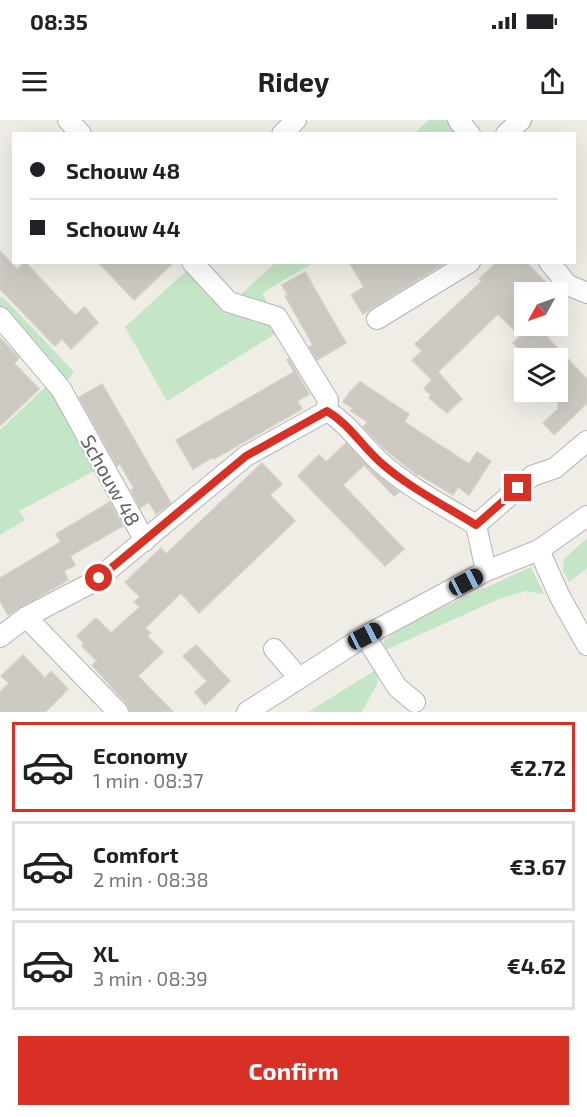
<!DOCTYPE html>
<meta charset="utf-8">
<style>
:root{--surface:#fff;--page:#f6f6f6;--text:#202124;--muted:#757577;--line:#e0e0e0;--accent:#d93025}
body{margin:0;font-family:"Exo 2",sans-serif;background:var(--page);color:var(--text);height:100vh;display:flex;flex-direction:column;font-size:22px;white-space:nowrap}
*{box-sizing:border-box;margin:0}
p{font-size:20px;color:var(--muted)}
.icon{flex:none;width:33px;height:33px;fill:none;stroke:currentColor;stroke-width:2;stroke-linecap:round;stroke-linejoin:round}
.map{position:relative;height:592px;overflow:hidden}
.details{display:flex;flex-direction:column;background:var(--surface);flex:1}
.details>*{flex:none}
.top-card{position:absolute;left:12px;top:12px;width:564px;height:132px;border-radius:0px;box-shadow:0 6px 24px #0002;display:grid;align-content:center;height:132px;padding:0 18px;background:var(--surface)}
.needle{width:39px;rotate:230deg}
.fabs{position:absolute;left:514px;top:162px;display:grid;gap:12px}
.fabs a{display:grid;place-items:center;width:54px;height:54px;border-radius:0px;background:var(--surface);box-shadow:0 6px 24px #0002;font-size:30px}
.end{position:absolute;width:27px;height:27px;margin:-14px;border:8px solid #d93025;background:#fff;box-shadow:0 0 0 3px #fff}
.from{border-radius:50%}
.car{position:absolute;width:18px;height:36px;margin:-18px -9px;border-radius:8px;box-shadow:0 0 4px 2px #0007;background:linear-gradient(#222 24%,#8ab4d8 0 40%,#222 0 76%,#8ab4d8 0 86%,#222 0)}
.top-card b{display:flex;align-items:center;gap:21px;height:57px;font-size:22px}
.top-card b+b{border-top:2px solid var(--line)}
.top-card i{width:15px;height:15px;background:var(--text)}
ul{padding:10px 0 0;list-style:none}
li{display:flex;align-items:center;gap:18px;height:90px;margin:0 12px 9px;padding:0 6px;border:3px solid var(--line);border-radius:0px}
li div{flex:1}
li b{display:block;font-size:22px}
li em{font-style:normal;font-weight:700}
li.on{border-color:var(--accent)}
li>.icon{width:54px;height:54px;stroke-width:1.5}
.button{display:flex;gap:12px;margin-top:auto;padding:12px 18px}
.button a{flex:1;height:69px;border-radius:0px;background:var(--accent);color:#fff;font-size:24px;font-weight:700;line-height:69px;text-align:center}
.status{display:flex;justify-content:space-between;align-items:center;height:42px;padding:0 30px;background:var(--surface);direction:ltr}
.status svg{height:16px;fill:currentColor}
header{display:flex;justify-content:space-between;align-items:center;height:78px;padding:0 18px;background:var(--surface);font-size:27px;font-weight:700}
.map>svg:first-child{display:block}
.green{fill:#c4e5c6}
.building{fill:#cbc9c2;stroke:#d3d0c5;stroke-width:1.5}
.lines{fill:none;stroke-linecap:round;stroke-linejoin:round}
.minor-casing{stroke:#b3b5ba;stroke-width:22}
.minor{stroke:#fff;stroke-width:20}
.route{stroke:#d93025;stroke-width:8}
.labels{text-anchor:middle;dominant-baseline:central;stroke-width:4.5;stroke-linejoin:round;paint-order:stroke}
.street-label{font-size:20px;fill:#5e6065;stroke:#fff}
</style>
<div class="status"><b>08:35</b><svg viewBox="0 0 49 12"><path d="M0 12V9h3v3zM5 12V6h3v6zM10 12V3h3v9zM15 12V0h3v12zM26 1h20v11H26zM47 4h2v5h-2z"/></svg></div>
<header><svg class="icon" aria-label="menu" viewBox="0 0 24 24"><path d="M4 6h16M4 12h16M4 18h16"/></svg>Ridey<svg class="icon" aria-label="share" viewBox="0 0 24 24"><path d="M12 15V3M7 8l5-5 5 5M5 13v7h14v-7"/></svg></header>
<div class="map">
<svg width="587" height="592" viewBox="0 0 587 592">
<rect width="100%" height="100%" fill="#efede6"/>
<g class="green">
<polygon points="429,0 446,0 458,13 413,14"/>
<polygon points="195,143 234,181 275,143 313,143 262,173 282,210 167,281 125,207"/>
<polygon points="2,176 74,252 56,275 96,350 19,391 25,400 0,415 0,310 54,259 0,200 0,178"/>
<polygon points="587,418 587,448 569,462 563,451 564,439"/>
<polygon points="531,447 544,474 526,471 499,479 383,531 384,520 413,501"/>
<polygon points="376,550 378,562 362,592 308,592"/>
</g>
<g class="building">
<polygon points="0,131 17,149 25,142 75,195 85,187 98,203 71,229 62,219 55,226 0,169"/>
<polygon points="98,142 174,142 134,180"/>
<polygon points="349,142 446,142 363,194 351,175 364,167"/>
<polygon points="497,142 526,142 555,172 525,172 525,206 559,206 547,217 587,259 587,283 554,315 543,303 558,289 558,238 527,238 513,223 520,216 498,194 438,252 462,279 447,293 429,278 431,275 424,269 436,254 431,259 412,240 422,231 415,224 482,161 479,159"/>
<polygon points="305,152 346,223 317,240 309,227 313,225 285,176 288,175 282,165"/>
<polygon points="0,218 19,238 14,243 39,269 0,306"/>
<polygon points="289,239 309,274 297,281 302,289 214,339 213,337 193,349 176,320 294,252 287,240"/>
<polygon points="360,262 409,294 404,302 469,344 477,332 491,341 469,375 458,367 453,375 418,354 417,355 382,327 363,307 368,302 351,291 353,288 343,282 350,272"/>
<polygon points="102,264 171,383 156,394 149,382 140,388 131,370 134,368 120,344 117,346 79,277"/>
<polygon points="346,323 372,351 399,372 394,376 364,345 343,365 404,429 385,446 298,356 319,335 326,342"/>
<polygon points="262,343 282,364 270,375 295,401 199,493 181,473 145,508 150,513 147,516 163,532 138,556 173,592 130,592 127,584 92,545 97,541 82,526 84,524 77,516 96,498 111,513 140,487 134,482 140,477 125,462 161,428 166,434"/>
<polygon points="110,382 123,406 70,436 75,445 64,451 68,460 8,495 0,481 0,458 61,422 56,414"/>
<polygon points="196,525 230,561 205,585 195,572 207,561 183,536"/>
<polygon points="23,535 45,558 51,551 68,569 45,592 0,592 0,572 9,563 1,556"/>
</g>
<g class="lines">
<g class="minor-casing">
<g id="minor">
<polyline points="68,0 81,14"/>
<polyline points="458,0 470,14"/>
<polyline points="282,14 296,0"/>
<polyline points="506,14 521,0"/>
<polyline points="192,142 229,182 277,197 328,280 327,291"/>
<polyline points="549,142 568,165 587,173"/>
<polyline points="0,197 61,269 145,421"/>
<polyline points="377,199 470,142"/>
<polyline points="539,430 560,477 587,525"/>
<polyline points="486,451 476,405 532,356 555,348 587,321"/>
<polyline points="26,497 118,592"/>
<polyline points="365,516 397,567 415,582"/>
<path d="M0,517L26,497L95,461L246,336L327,291C349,304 361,325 380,342C408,367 443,385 476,405"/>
<polyline points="274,529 299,558"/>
<polyline points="247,592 365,516 486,451 539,430 587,396"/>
</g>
</g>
<use href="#minor" class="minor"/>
</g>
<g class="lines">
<path class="route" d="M99,458L246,336L327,291C349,304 361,325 380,342C408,367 444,385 476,405L518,368"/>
</g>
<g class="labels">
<g class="street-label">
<text transform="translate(111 360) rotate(61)">Schouw 48</text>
</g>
</g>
</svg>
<div class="fabs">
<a><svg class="needle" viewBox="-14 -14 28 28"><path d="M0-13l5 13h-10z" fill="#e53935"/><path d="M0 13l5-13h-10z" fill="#757577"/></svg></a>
<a><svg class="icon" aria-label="layers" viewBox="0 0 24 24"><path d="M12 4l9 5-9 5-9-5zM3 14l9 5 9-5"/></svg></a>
</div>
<i class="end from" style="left:99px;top:458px"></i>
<i class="end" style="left:518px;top:368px"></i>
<i class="car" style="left:466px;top:462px;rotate:62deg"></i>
<i class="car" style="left:365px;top:516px;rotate:62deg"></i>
<div class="top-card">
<b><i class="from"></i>Schouw 48</b>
<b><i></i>Schouw 44</b>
</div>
</div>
<section class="details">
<ul>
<li class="on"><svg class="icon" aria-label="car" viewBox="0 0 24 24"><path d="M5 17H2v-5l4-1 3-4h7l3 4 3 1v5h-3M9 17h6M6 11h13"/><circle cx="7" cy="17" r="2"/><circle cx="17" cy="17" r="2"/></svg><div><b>Economy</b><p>1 min · 08:37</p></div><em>€2.72</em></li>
<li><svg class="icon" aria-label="car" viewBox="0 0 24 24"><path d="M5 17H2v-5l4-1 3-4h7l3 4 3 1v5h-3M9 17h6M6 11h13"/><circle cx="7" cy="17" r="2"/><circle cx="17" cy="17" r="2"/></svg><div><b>Comfort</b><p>2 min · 08:38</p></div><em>€3.67</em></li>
<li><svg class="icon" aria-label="car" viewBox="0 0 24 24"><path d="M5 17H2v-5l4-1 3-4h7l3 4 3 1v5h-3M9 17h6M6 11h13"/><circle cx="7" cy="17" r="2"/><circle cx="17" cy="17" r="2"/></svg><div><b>XL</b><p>3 min · 08:39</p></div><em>€4.62</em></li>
</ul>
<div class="button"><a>Confirm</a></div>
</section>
